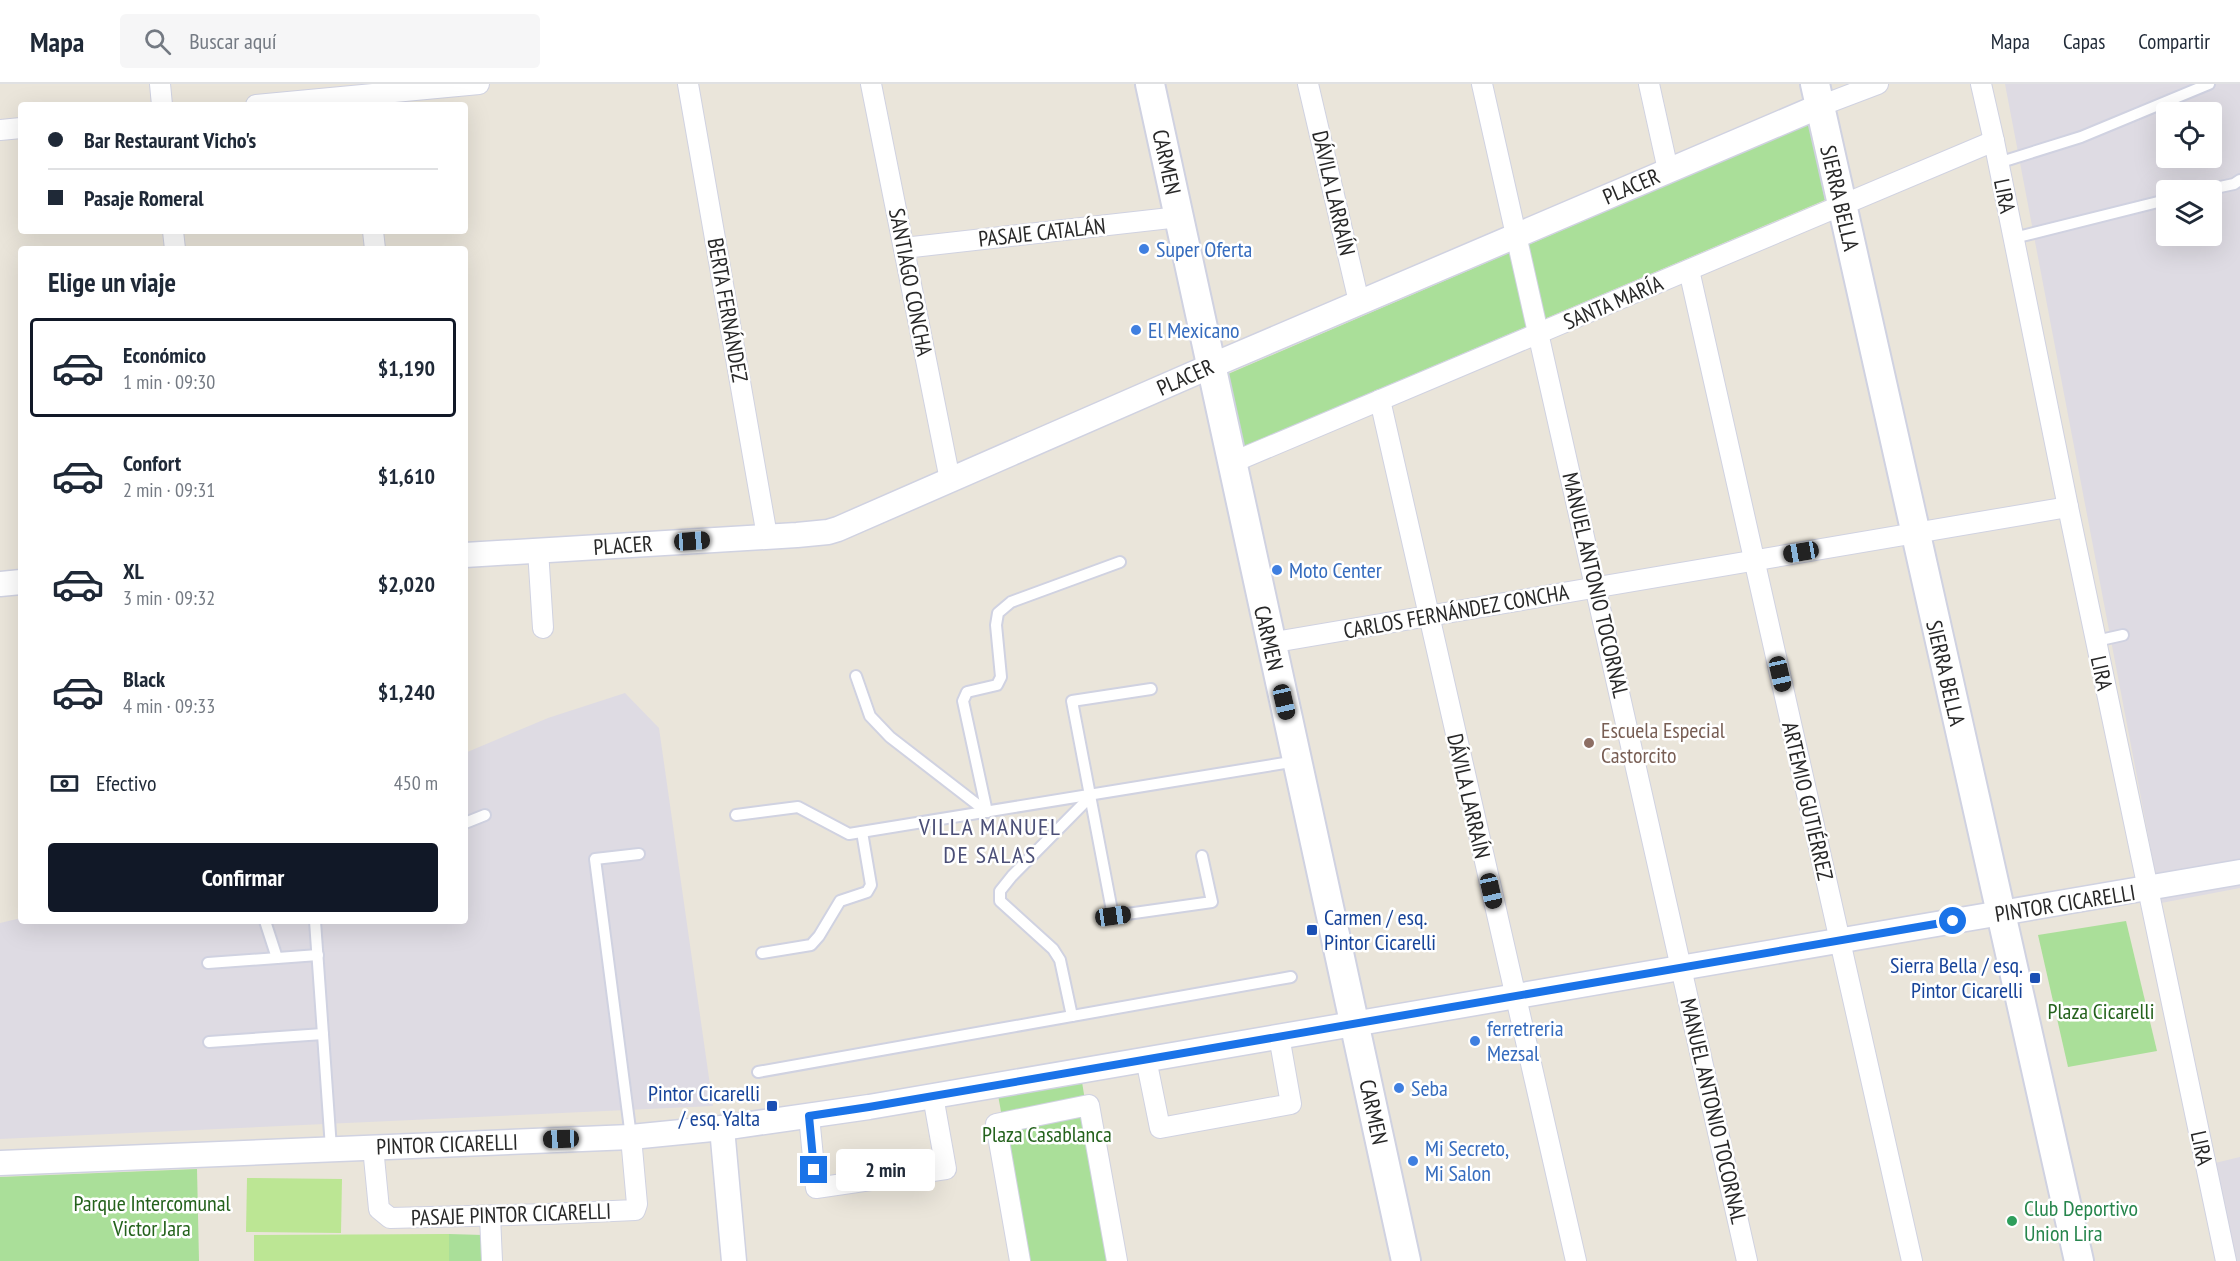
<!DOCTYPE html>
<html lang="es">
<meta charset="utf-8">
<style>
:root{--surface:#fff;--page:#f6f6f7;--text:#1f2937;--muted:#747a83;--line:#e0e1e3;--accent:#111827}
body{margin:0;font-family:"PT Sans Narrow",sans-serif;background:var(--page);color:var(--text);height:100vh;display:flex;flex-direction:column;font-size:22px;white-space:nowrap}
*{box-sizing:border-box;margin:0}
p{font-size:20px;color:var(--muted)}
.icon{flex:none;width:33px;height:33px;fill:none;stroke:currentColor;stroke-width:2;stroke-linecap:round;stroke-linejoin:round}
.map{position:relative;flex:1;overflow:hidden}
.details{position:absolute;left:18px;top:162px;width:450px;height:678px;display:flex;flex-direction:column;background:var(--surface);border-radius:6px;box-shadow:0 6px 24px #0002}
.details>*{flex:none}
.guide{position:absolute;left:18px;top:18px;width:450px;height:132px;border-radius:6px;box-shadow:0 6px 24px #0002;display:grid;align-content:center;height:132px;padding:0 30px;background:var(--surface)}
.tools{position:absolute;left:2156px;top:18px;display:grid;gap:12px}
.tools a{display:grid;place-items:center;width:66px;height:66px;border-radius:6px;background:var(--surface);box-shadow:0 6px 24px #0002;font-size:30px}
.end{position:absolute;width:27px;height:27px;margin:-14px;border:8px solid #1a73e8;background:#fff;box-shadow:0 0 0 3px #fff}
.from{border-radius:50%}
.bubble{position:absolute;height:42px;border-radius:6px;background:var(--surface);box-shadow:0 6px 24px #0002;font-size:20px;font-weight:600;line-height:42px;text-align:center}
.car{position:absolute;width:18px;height:36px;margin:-18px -9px;border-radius:8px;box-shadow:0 0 4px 2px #0007;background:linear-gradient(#222 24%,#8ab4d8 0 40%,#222 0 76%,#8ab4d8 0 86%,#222 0)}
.guide b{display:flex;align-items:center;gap:21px;height:57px;font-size:22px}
.guide b+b{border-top:2px solid var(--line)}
.guide i{width:15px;height:15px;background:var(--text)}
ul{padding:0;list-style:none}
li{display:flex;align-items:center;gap:18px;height:99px;margin:0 12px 9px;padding:0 18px;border:3px solid transparent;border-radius:6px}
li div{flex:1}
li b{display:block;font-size:22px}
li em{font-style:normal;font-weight:600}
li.active{border-color:var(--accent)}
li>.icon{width:54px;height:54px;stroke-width:1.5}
h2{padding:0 30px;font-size:27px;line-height:72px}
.pay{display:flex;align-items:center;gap:15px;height:66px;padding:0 30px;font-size:22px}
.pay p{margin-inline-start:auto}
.action{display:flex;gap:12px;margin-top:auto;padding:12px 30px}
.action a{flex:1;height:69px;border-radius:6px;background:var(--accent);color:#fff;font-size:24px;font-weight:600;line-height:69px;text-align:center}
header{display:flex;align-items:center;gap:36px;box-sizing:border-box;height:84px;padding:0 30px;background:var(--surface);border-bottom:2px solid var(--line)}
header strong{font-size:28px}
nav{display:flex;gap:33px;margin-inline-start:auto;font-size:21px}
.search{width:420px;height:54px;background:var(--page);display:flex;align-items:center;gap:15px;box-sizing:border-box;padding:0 21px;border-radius:6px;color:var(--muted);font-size:22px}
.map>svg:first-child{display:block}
.industrial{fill:#dedbe3;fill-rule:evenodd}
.green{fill:#aadf99}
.pitch{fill:#bce694}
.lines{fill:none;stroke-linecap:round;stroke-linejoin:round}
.service-casing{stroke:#d0d2e1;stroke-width:14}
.minor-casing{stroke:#d0d2e1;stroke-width:22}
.tertiary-casing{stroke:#d0d2e1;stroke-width:27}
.secondary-casing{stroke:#d0d2e1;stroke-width:32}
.service{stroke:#fff;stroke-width:10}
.minor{stroke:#fff;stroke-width:20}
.tertiary{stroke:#fff;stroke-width:24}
.secondary{stroke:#fff;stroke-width:28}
.route{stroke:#1a73e8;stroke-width:8}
.shop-dot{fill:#3f7fe0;stroke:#fff;stroke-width:2}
.education-dot{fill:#8d6e63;stroke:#fff;stroke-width:2}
.transit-dot{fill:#1a4fb4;stroke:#fff;stroke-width:2}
.leisure-dot{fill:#2e9e5b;stroke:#fff;stroke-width:2}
.labels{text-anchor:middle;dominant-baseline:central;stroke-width:5;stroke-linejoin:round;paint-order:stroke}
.street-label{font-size:22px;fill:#282828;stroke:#fff}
.shop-label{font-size:22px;fill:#366cbe;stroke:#fff;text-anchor:start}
.education-label{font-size:22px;fill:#785e54;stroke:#fff;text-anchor:start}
.transit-label{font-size:22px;fill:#164399;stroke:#fff;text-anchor:end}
.park-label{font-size:22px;fill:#24621c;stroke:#fff}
.leisure-label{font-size:22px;fill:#27864d;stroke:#fff;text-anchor:start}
.neighbourhood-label{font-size:24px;letter-spacing:1.5px;fill:#4b4f77;stroke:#fff}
</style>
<header>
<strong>Mapa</strong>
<div class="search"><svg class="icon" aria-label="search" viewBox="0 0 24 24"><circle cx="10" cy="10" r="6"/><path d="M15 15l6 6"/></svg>Buscar aquí</div>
<nav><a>Mapa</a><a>Capas</a><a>Compartir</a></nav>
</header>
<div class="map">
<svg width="2240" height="1177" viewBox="0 0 2240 1177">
<rect width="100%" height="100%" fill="#eae5da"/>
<g class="industrial">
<path d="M2005,0H2240V804L2161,819ZM2166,28H2211V74H2166ZM2166,106H2211V152H2166Z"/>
<polygon points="625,609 659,644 713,1022 0,1055 0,839 21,834 21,837 465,837 465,669 548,634"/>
<polygon points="2240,1073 2240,1177 2235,1177 2215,1079"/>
</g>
<g class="green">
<polygon points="1809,40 1825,116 1242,363 1228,290"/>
<polygon points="2126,837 2157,967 2068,983 2038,851"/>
<polygon points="1082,998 1111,1177 1028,1177 998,1011"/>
<polygon points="197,1085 199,1177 0,1177 0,1093"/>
<polygon points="449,1150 483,1151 484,1177 449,1177"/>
</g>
<g class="pitch">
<polygon points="247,1094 342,1095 341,1149 246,1148"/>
<polygon points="449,1150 449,1177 254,1177 254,1151"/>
</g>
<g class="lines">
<g class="service-casing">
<g id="service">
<polyline points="1998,79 2081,53 2209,0"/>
<polyline points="2206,106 2234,100 2240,96"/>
<polyline points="2014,154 2166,116"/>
<polyline points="2096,557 2123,551"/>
<polyline points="856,592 870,632 890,653 987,728"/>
<polyline points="1151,605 1072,617 1113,832 1212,818 1202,772"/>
<polyline points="987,728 963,617 967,608 997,601 1001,593 996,541 998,529 1011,518 1120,478"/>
<polyline points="736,731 798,723 849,750 1297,677"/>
<polyline points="465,739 485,731"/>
<polyline points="265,837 277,874"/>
<polyline points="315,837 331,1064"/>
<polyline points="762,869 811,861 819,852 840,817 867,808 871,801 862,748"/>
<polyline points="208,879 318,871"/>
<polyline points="1072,932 1060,876 1053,865 1000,817 1000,807 1012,792 1091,712"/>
<polyline points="209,958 323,950"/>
<polyline points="758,988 1291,893"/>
<polyline points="631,1053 595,775 639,770"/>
</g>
</g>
<g class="minor-casing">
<g id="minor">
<polyline points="160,0 162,21"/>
<polyline points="688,0 767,452"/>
<polyline points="871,0 950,396"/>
<polyline points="1308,0 1359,218"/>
<polyline points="1482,0 1747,1177"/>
<polyline points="1649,0 1668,86"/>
<polyline points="1981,0 1994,57 2068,423 2226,1177"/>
<polyline points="256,21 479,0"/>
<polyline points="1820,22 1878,0"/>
<polyline points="0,46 21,44"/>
<polyline points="173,147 175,165"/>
<polyline points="373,147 375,165"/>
<polyline points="904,164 1179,133"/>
<polyline points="1689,186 1912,1177"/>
<polyline points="1380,316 1576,1177"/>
<polyline points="1231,379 1994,57"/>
<polyline points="538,466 543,544"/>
<polyline points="1270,559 2068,423"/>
<polyline points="1146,975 1160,1044 1291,1020 1279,952"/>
<polyline points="809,1032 816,1104 946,1085 933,1012"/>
<polyline points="373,1063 379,1125 390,1134 548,1130 635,1126 637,1120 631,1053"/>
<polyline points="490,1132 492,1177"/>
<polyline points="1020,1177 996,1040 1089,1021 1117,1177"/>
</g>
</g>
<g class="tertiary-casing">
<g id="tertiary">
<polyline points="465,471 797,451 828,448 838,445 1211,282 1820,22"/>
<polyline points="0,500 21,498"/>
<polyline points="722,1044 734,1177"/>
<polyline points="0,1079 631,1053 722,1044 869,1023 2240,788"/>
</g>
</g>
<g class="secondary-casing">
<g id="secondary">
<polyline points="1150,0 1406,1177"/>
<polyline points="1815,0 2079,1177"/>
</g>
</g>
<use href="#service" class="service"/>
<use href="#minor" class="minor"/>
<use href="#tertiary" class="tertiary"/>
<use href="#secondary" class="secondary"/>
</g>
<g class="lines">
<polyline class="route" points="814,1086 809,1032 869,1023 1953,837"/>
</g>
<g class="shop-dot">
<circle cx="1144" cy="165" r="6"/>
<circle cx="1136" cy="246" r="6"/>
<circle cx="1277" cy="486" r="6"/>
<circle cx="1475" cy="957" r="6"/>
<circle cx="1399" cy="1004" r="6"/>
<circle cx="1413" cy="1077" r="6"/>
</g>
<circle class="education-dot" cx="1589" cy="659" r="6"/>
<g class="transit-dot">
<rect x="1306" y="840" width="12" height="12" rx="3"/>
<rect x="2029" y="888" width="12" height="12" rx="3"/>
<rect x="766" y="1016" width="12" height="12" rx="3"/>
</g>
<circle class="leisure-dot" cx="2012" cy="1137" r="6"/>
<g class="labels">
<g class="street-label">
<text transform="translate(1167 78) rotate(78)">CARMEN</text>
<text transform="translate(1631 102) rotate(-23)">PLACER</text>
<text transform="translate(1334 109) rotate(77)">DÁVILA LARRAÍN</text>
<text transform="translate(2005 112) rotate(79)">LIRA</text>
<text transform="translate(1840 114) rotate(77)">SIERRA BELLA</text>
<text transform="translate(1042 148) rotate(-6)">PASAJE CATALÁN</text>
<text transform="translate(911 198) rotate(79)">SANTIAGO CONCHA</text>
<text transform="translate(1613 218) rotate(-23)">SANTA MARÍA</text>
<text transform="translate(728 226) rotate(80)">BERTA FERNÁNDEZ</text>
<text transform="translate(1185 293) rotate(-24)">PLACER</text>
<text transform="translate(623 461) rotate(-4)">PLACER</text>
<text transform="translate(1596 501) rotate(77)">MANUEL ANTONIO TOCORNAL</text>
<text transform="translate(1456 527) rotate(-10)">CARLOS FERNÁNDEZ CONCHA</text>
<text transform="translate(1269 554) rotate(77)">CARMEN</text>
<text transform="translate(1946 589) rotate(77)">SIERRA BELLA</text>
<text transform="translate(2102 589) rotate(78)">LIRA</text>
<text transform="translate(1469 712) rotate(77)">DÁVILA LARRAÍN</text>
<text transform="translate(1808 717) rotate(77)">ARTEMIO GUTIÉRREZ</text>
<text transform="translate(2065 819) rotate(-9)">PINTOR CICARELLI</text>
<text transform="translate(1714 1027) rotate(77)">MANUEL ANTONIO TOCORNAL</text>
<text transform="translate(1374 1028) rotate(78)">CARMEN</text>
<text transform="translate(447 1060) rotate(-2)">PINTOR CICARELLI</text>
<text transform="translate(2202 1064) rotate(78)">LIRA</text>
<text transform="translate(511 1130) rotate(-2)">PASAJE PINTOR CICARELLI</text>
</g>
<g class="shop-label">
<text x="1156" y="165">Super Oferta</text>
<text x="1148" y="246">El Mexicano</text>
<text x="1289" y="486">Moto Center</text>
<text x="1487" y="944">ferretreria<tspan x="1487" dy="25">Mezsal</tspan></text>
<text x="1411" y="1004">Seba</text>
<text x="1425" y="1064">Mi Secreto,<tspan x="1425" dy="25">Mi Salon</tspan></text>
</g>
<g class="education-label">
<text x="1601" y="646">Escuela Especial<tspan x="1601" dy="25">Castorcito</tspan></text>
</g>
<g class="transit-label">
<text x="1324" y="833" text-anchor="start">Carmen / esq.<tspan x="1324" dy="25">Pintor Cicarelli</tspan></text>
<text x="2023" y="881">Sierra Bella / esq.<tspan x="2023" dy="25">Pintor Cicarelli</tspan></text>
<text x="760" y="1009">Pintor Cicarelli<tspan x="760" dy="25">/ esq. Yalta</tspan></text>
</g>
<g class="park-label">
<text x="2101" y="927">Plaza Cicarelli</text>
<text x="1047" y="1050">Plaza Casablanca</text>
<text x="152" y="1119">Parque Intercomunal<tspan x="152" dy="25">Victor Jara</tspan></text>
</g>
<g class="leisure-label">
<text x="2024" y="1124">Club Deportivo<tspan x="2024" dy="25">Union Lira</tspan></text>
</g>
<g class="neighbourhood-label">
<text x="990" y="742">VILLA MANUEL<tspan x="990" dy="28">DE SALAS</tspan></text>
</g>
</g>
</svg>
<div class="tools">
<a><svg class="icon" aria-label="locate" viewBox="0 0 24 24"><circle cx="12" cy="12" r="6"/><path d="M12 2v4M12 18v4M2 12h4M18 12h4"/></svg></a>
<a><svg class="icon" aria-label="layers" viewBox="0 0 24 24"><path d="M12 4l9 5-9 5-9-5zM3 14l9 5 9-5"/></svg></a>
</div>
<i class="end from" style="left:1953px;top:837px"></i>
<i class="end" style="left:814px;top:1086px"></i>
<div class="bubble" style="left:836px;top:1065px;width:99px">2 min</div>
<i class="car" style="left:692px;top:457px;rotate:86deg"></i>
<i class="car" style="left:1801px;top:468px;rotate:260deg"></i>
<i class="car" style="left:1780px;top:590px;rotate:167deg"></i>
<i class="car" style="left:1284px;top:618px;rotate:167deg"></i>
<i class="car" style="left:1491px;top:807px;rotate:167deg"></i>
<i class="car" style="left:1113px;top:832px;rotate:82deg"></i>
<i class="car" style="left:561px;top:1055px;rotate:268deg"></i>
<div class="guide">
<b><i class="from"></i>Bar Restaurant Vicho's</b>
<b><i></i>Pasaje Romeral</b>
</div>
<section class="details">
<h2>Elige un viaje</h2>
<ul>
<li class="active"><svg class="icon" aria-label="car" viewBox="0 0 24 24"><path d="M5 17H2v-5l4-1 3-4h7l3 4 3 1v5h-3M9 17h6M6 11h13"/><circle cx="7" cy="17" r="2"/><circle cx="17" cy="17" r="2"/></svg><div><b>Económico</b><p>1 min · 09:30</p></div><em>$1,190</em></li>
<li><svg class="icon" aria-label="car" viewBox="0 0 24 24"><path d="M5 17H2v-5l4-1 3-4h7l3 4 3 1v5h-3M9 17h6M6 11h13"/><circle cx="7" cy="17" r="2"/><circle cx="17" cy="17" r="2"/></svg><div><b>Confort</b><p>2 min · 09:31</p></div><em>$1,610</em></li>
<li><svg class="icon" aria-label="car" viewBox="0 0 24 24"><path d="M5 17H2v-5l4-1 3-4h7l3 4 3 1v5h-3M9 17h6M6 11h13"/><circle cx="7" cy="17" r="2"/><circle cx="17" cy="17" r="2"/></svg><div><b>XL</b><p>3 min · 09:32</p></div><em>$2,020</em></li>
<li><svg class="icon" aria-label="car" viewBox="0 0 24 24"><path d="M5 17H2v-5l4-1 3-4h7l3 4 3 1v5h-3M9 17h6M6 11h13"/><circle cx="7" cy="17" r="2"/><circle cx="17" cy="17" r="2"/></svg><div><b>Black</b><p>4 min · 09:33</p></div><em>$1,240</em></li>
</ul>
<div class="pay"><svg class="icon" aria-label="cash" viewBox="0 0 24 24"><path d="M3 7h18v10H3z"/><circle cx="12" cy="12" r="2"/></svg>Efectivo<p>450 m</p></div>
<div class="action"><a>Confirmar</a></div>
</section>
</div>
